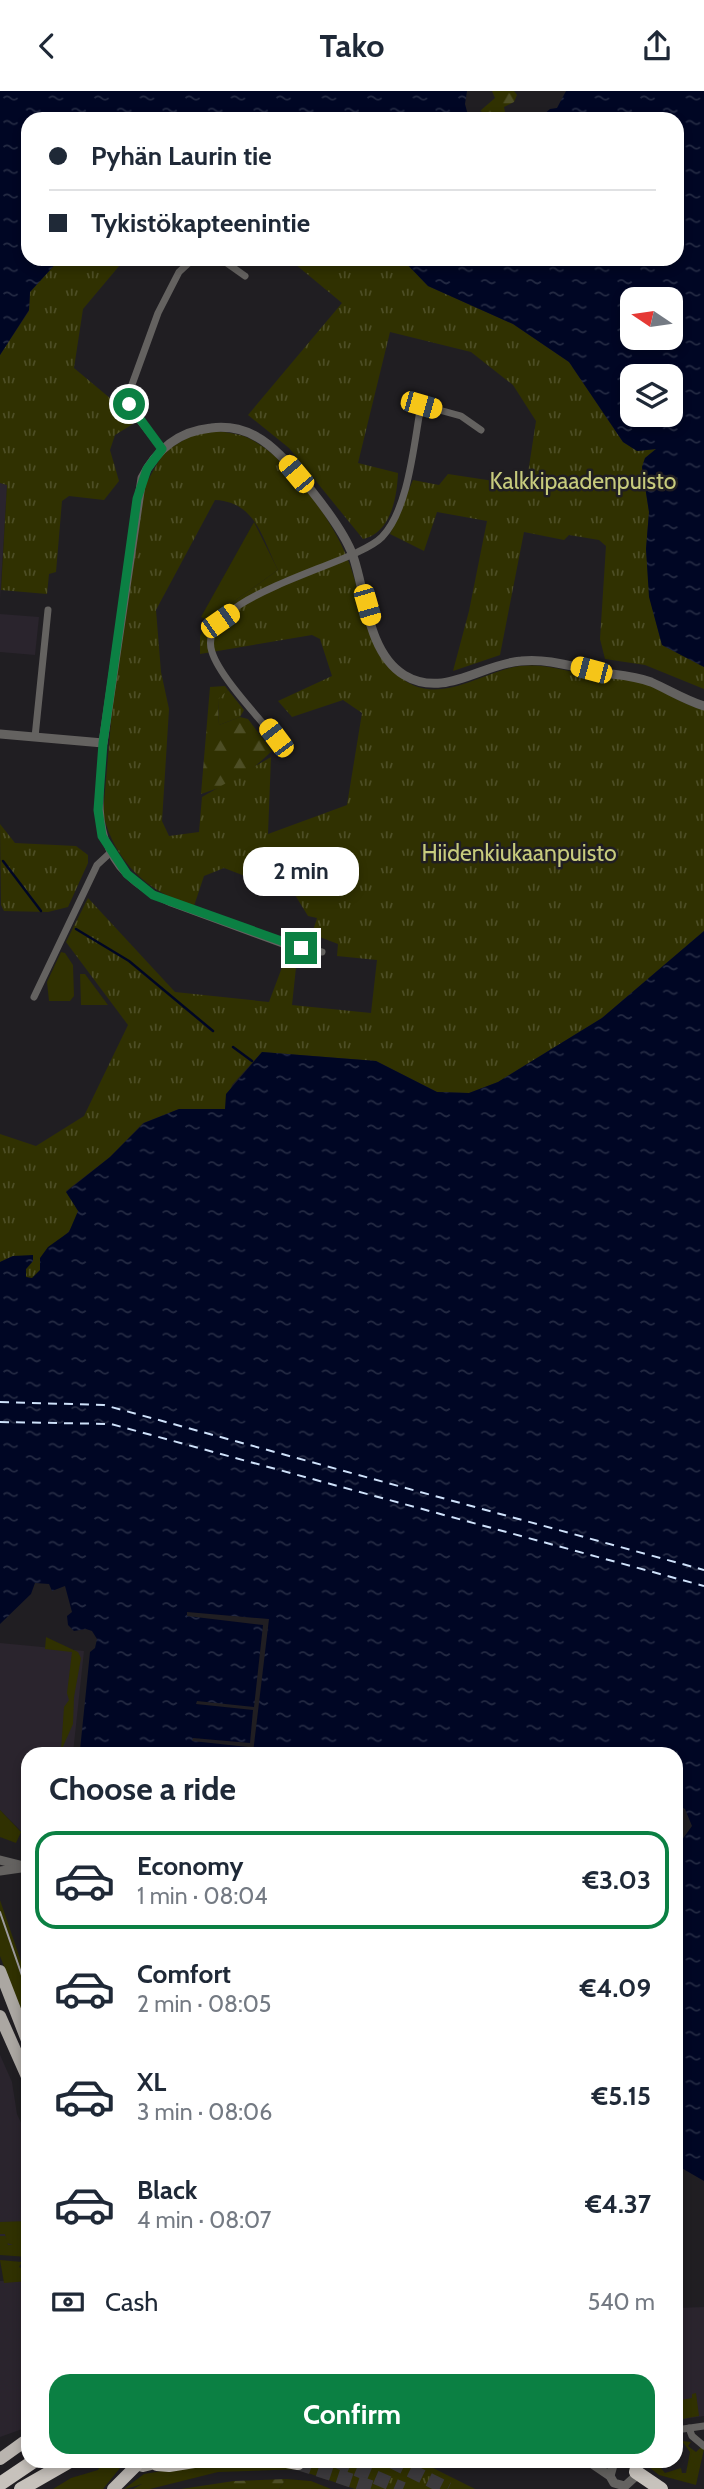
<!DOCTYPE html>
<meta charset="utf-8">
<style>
:root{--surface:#fff;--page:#f6f6f7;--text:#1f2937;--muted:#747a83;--line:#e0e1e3;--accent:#0b8043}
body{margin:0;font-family:Cabin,sans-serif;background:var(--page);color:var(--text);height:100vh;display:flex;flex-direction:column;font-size:26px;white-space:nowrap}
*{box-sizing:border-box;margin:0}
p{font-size:23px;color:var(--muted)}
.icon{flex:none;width:38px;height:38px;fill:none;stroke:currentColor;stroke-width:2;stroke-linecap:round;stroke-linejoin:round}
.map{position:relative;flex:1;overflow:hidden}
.sheet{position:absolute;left:21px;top:1656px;width:662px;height:721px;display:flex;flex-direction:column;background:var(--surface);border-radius:21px;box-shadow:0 4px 10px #0003}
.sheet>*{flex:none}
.guide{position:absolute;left:21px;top:21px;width:663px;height:154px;border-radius:21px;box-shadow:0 4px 10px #0003;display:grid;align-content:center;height:154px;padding:0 28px;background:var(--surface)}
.needle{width:46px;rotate:283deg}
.fabs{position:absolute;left:620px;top:196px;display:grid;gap:14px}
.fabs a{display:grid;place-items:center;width:63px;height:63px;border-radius:14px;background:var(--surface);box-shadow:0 4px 10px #0003;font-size:35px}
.end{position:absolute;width:32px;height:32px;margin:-16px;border:9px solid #0b8043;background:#fff;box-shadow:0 0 0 4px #fff}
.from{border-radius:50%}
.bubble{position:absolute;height:49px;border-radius:21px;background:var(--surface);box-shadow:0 4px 10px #0003;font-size:23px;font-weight:800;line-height:49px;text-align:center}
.car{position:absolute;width:21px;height:42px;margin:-21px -10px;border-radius:9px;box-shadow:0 0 5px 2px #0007;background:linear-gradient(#f5c518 24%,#345 0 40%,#f5c518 0 76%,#345 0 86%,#f5c518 0)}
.guide b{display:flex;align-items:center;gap:24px;height:66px;font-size:26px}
.guide b+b{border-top:2px solid var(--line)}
.guide i{width:18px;height:18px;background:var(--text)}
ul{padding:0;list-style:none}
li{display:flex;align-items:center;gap:21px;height:98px;margin:0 14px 10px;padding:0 14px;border:4px solid transparent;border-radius:21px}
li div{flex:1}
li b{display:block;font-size:26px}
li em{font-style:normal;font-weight:800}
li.active{border-color:var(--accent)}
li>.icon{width:63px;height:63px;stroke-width:1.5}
h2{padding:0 28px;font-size:32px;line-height:84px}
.pay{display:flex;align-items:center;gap:18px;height:77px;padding:0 28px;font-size:26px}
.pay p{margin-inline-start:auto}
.button{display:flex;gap:14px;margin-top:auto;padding:14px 28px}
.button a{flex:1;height:80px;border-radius:21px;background:var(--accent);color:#fff;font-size:28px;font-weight:800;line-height:80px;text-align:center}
header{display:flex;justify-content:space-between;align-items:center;height:91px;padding:0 28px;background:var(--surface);font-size:32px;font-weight:800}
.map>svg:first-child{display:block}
.built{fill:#2a242d}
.grass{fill:#303101}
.forest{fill:url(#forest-firs)}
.park{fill:url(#park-tufts);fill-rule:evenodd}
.water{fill:url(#water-ripples);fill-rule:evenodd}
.pier{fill:#201e22}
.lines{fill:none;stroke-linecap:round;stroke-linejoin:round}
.stream{stroke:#000624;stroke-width:2.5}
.ferry{stroke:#cee1fa;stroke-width:2;stroke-dasharray:9 7;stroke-linecap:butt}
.motorway-tunnel{stroke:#3c3a3d;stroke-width:14;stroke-dasharray:14 7;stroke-linecap:butt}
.minor{stroke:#646260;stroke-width:7}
.tertiary{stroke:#646260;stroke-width:9}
.primary{stroke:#aba7a2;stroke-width:12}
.trunk{stroke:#b9b4af;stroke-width:12}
.motorway{stroke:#c7c2bc;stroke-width:14}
.tram{stroke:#9d9b9f;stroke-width:2}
.route{stroke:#0b8043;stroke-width:9}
.labels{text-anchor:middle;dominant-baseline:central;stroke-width:5;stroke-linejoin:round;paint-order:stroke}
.park-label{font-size:23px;fill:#c7cb7d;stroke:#201e22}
</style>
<header><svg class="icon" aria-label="back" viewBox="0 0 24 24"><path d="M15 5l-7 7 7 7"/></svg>Tako<svg class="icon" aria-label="share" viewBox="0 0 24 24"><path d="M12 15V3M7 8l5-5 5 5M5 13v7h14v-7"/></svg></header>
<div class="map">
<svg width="704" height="2398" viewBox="0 0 704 2398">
<defs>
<pattern id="forest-firs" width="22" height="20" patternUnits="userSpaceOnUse" patternTransform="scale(1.75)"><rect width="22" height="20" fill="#303101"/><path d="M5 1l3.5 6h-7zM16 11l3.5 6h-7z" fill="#4d4e25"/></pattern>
<pattern id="park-tufts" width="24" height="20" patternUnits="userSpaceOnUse" patternTransform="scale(1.75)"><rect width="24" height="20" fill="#303101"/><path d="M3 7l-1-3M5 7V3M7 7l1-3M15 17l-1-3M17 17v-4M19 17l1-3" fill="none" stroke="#4d4e25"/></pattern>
<pattern id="water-ripples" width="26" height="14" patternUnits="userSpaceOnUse" patternTransform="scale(1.75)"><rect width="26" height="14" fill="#000624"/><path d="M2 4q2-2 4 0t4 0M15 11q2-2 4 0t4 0" fill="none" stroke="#242a43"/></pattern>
</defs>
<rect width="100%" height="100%" fill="#201e22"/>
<g class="built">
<polygon points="0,392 7,394 0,508"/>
<polygon points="0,523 39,526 35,564 0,561"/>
<polygon points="0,1552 84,1560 73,1662 28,1662 28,1747 0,1719"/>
<polygon points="0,1964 12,1991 17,2023 28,2047 28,2163 0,2160"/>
<polygon points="28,2189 28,2336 0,2346 0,2190"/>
<polygon points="704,2216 704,2325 676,2329 676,2217"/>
</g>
<g class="grass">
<polygon points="254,431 278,479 208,529 201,526"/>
<polygon points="61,861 65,862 73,874 74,905 70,910 49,910 47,891"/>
<polygon points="80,883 85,883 108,914 81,914"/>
<polygon points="46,1546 78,1561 81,1567 74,1606 73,1633 61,1660 64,1616 69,1609 67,1602 72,1561 45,1558"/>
<polygon points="0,1719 21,1741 16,1752 0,1746"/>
<polygon points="0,1809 28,1891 28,1938 0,1865"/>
<polygon points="28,2130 28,2166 0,2164 0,2145 5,2145 8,2154 13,2154 7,2152 5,2143 0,2143 0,2131"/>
<polygon points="0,2169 22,2171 19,2176 28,2180 28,2190 4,2192"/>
<polygon points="696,2302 699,2325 677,2329 676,2310 692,2307 692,2303"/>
<polygon points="682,2350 691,2351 688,2355 696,2361 701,2356 704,2358 696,2394 659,2384 645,2373 645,2370 655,2370 665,2382 681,2377 682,2382 686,2382 690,2361"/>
<polygon points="103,2370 110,2370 120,2377 103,2398 53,2398 71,2387 98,2379"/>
<path d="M252,2370L302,2378L218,2381L150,2398H133L149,2389L174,2383C161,2385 131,2398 124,2398L144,2383L210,2372Z"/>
<polygon points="286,2388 311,2390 331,2398 279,2398"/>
</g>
<g class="forest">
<polygon points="492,0 514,0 517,4 514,11 504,16 506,26 499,28 480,20 495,7"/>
<polygon points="225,595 228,599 218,609 219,634 240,626 248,628 272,660 239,690 201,703 210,596"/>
<polygon points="286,2388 279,2398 181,2398 234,2390"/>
</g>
<g class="park">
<polygon points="60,168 125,168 83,218 74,277 117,313 133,333 115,344 110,359 119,390 104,409 69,405 62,410 56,481 49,483 47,503 1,499 7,394 0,392 0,264 29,220 30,201"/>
<path d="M289,168H402L428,195L513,233L569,271L623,351L638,360L656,358L645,367L642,376L649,421L646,458L650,508L662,554L704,576V598L645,574L605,568L600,548L606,455L599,449L569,444L564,449L524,441L500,564L453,580L469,520L487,430L437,421L424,460L390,443L413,389L439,394L448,383L526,395L536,330L513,294L471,261L390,241L358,372L398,382C397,406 391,442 363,448L289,357L248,324L342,212Z"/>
<path d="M218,340C230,342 243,343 254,350C292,372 335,432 350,474C364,514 368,566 407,591C443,613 484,580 520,575C548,572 571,582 598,586C616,588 635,588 651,595C669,603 684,614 704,619V840L602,927L498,991L469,1002L437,1001L376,970L262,961L232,994L225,1018H179L143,1032L110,1066L66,1100L79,1119C76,1126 73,1135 69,1140C56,1156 40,1156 40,1180L32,1188L26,1186V1178L33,1170L13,1165L0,1171V1043L36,1055L84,1025L128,934L66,851L88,807L175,901L269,911L287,863L297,867L292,914L371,922L377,869L337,865L338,853L312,843L317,827L308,825L295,804L224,777L204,785L194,815C147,801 115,771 103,723L113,608L144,396L164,361L192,344ZM215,409C256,411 262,447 278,479L208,529L200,545V563L312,544L320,548L332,585L278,610L292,626L343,609L362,622L347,714L268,743L271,666L202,706L199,741L169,745L162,730L169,618L161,581L156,519Z"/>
<polygon points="228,599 244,619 240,626 219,634 218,608"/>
<polygon points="0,733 15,752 76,755 88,764 88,772 68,816 48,821 4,820 1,814"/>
<polygon points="299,2370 419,2370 475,2398 355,2398 296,2378"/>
</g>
<g class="water">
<polygon points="0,0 467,0 465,13 469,28 28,28 28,168 60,168 30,201 29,219 0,264"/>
<path d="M566,0H704V576L662,554L649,506L646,458L649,421L642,376L645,367L656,358L637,360L623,351L569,271L513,233L428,195L402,168H677V28H522L526,24L542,25L550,18L557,17ZM670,208V247H632V208ZM632,285H670V324H632Z"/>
<polygon points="704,840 704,2090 678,2075 676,2066 676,1754 679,1753 692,1735 685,1718 676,1713 676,1662 109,1662 80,1659 90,1561 95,1557 97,1548 92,1540 86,1538 74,1540 68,1534 67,1525 72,1521 65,1495 52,1500 49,1493 35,1492 31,1503 0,1533 0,1171 13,1165 33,1164 33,1170 26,1178 26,1186 32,1187 40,1179 40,1167 48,1156 69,1141 78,1120 66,1101 110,1066 144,1032 179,1018 225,1018 226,1003 262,961 376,970 437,1001 469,1002 498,991 602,927"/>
</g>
<polygon class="pier" points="187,1521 269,1528 253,1662 248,1662 248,1656 192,1650 193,1647 250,1652 253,1619 196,1613 197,1610 254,1616 263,1534 187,1525"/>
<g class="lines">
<g class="stream">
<polyline points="3,770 41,820"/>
<polyline points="76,838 129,870 213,940"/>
<polyline points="233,956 252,970"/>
</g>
<g class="ferry">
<polyline points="0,1311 104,1314 704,1479"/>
<polyline points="0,1331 111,1333 704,1495"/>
</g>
<g class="motorway-tunnel">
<polyline points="337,2370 403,2398"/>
<polyline points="391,2370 448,2398"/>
<polyline points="298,2372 377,2398"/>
</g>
<g class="minor">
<polyline points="221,168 245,185"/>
<polyline points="162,358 131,318 130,299 158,222 179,181 193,168"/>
<polyline points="35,646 48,519"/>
<path d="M103,652C97,726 91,777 171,812L288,855L322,861"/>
<path d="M282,655C264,632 220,587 212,561C193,505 354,475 382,446C409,418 414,351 421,314L461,325L481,339"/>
<polyline points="34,906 97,774 111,761"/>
<polyline points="689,2337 692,2345 704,2355"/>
<polyline points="676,2339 704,2335"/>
</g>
<g class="tertiary">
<path d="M0,643L103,652L142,387C156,359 179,340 211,337C227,335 243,338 257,346C285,361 342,434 353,465C366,502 367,561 404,584C444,608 481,573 521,570C550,567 576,577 604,582C620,584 636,585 651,591C669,599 685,609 704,615"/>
<polyline points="0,1769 28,1776"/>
<polyline points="0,1780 28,1776"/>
<polyline points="588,2370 610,2385 614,2392 625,2395 636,2385 636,2377 627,2370"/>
<polyline points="610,2385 613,2374 619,2370"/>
</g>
<g class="primary">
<polyline points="0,1880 28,1952"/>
<polyline points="0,1925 28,1988"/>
<polyline points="126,2370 143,2375 163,2370"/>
</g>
<g class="trunk">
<polyline points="0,2368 28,2348"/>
<polyline points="113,2398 137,2374"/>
</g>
<g class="motorway">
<polyline points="287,2370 298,2372"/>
<polyline points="157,2373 169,2374 194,2370"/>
<polyline points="636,2381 661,2398"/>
<polyline points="0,2393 34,2370"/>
<polyline points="21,2398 70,2370"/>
</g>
<polyline class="tram" points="0,1821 28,1902"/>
</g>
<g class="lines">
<polyline class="route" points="129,313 162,358 147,378 137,408 103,652 98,719 102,745 127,783 153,804 301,857"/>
</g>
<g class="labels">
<g class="park-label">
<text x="583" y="390">Kalkkipaadenpuisto</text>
<text x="519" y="762">Hiidenkiukaanpuisto</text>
</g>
</g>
</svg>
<div class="fabs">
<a><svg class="needle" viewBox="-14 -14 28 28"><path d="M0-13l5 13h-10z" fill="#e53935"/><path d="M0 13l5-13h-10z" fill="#747a83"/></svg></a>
<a><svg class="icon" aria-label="layers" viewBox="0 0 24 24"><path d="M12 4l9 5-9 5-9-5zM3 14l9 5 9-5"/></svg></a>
</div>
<i class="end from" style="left:129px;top:313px"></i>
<i class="end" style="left:301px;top:857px"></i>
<div class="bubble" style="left:243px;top:756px;width:116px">2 min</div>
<i class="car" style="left:421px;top:314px;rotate:106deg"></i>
<i class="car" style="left:296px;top:383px;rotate:320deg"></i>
<i class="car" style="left:367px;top:514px;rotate:164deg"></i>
<i class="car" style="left:220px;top:530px;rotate:55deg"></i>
<i class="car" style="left:591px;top:579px;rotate:285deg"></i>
<i class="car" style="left:276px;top:647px;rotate:323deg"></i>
<div class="guide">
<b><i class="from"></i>Pyhän Laurin tie</b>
<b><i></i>Tykistökapteenintie</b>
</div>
<section class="sheet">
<h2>Choose a ride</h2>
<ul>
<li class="active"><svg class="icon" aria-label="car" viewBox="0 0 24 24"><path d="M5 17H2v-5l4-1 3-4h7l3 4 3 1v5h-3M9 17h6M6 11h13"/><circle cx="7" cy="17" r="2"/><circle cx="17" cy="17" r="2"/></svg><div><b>Economy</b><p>1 min · 08:04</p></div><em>€3.03</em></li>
<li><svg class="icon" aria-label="car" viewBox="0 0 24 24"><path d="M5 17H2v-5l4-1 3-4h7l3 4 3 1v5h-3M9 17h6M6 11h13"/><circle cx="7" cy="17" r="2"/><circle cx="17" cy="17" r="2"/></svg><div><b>Comfort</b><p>2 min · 08:05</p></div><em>€4.09</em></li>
<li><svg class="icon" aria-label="car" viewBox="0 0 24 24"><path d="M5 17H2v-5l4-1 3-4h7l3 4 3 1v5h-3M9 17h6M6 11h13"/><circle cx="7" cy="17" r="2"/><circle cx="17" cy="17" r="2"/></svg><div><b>XL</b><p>3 min · 08:06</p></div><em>€5.15</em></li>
<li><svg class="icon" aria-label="car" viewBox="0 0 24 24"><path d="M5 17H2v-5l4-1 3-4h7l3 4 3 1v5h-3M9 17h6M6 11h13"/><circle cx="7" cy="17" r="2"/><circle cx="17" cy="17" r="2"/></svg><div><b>Black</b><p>4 min · 08:07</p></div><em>€4.37</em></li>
</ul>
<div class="pay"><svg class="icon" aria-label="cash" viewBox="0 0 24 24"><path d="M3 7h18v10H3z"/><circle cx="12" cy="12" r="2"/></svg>Cash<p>540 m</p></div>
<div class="button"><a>Confirm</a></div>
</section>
</div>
